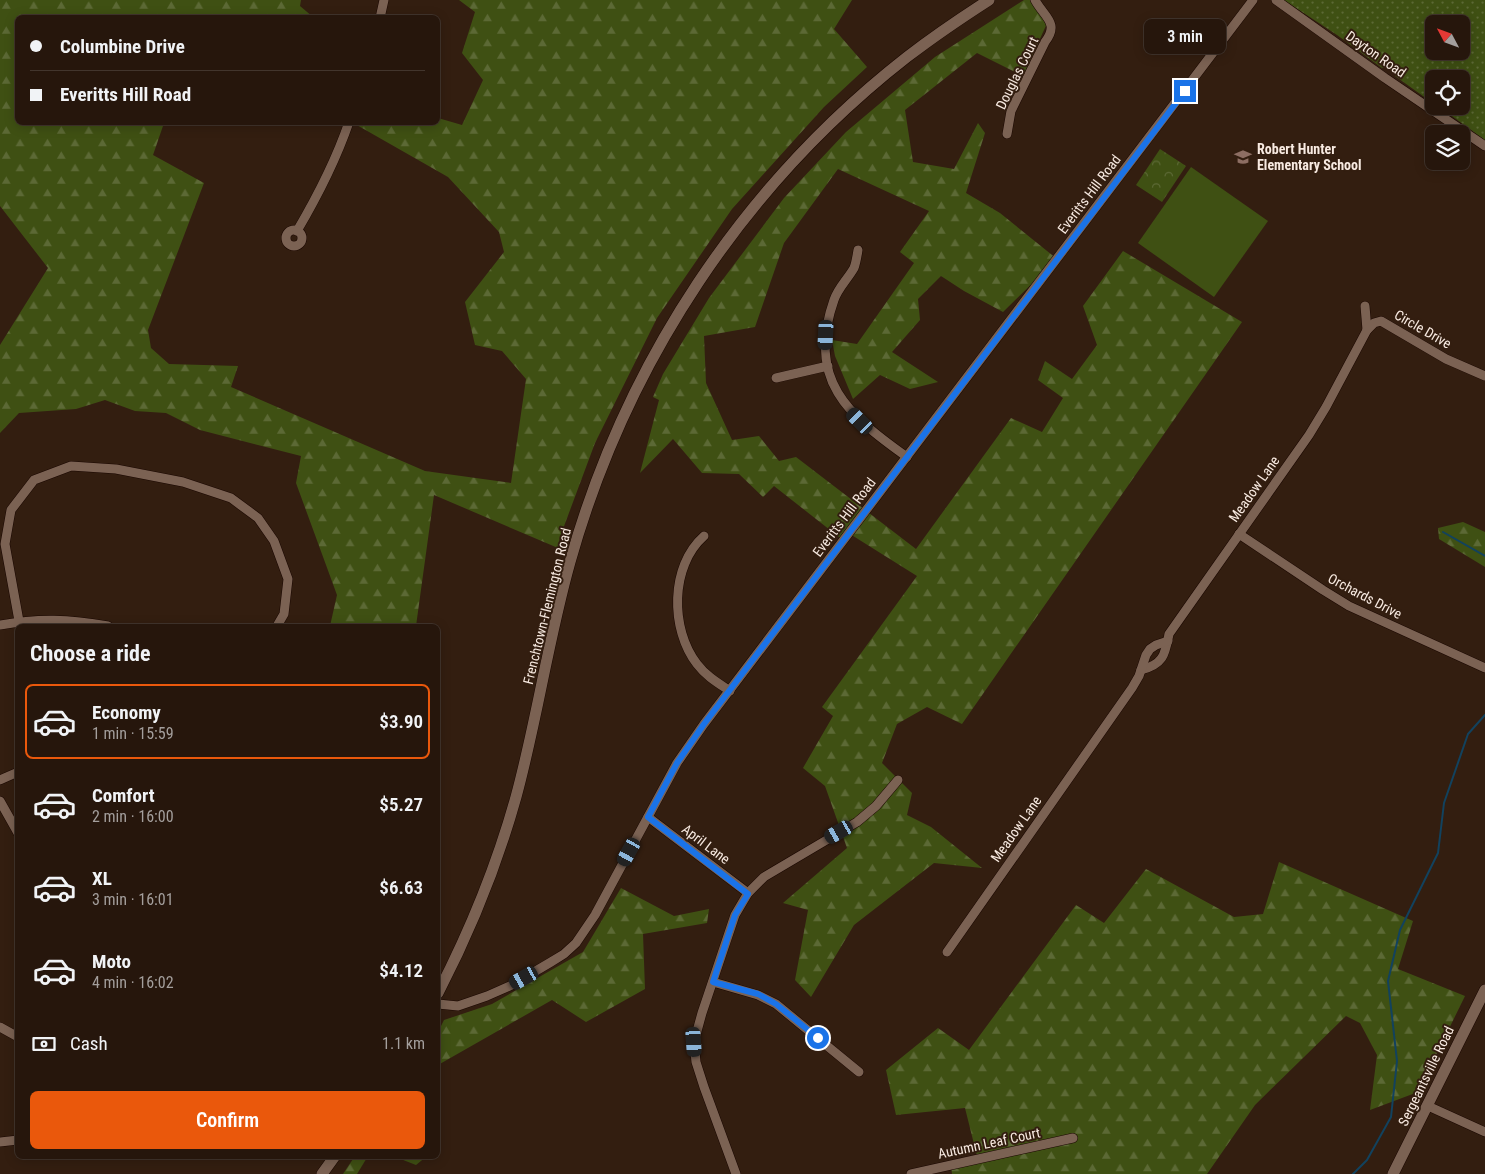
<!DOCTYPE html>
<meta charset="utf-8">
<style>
:root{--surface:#26160c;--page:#2e1f15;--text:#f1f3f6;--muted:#a49f9d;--line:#42352d;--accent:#ea580c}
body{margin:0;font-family:"Roboto Condensed",sans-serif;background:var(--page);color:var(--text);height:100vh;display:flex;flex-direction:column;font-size:19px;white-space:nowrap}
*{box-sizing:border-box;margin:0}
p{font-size:16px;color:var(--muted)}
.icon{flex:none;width:28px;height:28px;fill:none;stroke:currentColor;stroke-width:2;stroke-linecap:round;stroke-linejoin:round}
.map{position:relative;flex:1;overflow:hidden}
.panel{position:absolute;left:15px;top:624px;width:425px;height:535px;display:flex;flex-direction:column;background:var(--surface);border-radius:8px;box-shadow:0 2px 12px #0003,0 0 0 1px var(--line)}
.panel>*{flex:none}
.banner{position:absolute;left:15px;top:15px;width:425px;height:110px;border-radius:8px;box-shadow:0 2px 12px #0003,0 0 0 1px var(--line);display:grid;align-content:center;height:110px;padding:0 15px;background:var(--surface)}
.needle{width:32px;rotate:311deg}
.fabs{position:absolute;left:1425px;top:15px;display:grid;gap:10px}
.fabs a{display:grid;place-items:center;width:45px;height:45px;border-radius:8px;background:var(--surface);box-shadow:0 2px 12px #0003,0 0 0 1px var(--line);font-size:25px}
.end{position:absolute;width:22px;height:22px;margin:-11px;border:6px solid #1a73e8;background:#fff;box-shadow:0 0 0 2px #fff}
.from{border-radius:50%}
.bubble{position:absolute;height:35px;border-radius:8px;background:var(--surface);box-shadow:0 2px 12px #0003,0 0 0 1px var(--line);font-size:16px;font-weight:600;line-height:35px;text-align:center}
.car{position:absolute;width:15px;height:30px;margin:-15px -8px;border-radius:6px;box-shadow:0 0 4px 1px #0007;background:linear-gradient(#222 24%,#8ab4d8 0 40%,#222 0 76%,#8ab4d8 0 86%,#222 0)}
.banner b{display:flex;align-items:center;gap:18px;height:48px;font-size:19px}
.banner b+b{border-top:1px solid var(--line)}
.banner i{width:12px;height:12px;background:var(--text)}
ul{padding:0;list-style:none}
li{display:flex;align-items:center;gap:15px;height:75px;margin:0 10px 8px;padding:0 5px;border:2px solid transparent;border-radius:8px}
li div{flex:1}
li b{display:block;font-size:19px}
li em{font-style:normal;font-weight:600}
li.current{border-color:var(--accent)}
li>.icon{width:45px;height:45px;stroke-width:1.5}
h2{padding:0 15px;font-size:22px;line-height:60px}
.pay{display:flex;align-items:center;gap:12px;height:55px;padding:0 15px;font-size:19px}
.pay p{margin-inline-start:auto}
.action{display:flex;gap:10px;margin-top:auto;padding:10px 15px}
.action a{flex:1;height:58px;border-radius:8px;background:var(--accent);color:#fff;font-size:20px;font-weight:600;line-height:58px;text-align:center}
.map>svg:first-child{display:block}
.grass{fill:url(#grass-dots);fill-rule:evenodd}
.forest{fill:url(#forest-firs)}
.park{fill:url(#park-crowns)}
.pitch{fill:#3f5013}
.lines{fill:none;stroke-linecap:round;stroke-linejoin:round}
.stream{stroke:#12425e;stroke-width:2}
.minor-casing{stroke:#1a0700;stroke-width:10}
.secondary-casing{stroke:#1a0700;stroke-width:12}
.minor{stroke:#7b6253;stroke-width:9}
.secondary{stroke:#7b6253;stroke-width:11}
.route{stroke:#1a73e8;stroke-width:6}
.labels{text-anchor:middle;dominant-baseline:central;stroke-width:4;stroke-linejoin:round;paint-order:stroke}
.street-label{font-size:14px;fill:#f8eae1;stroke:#331e10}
.poi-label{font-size:14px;font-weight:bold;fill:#f8eae1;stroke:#331e10;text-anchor:start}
</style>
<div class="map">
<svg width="1485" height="1174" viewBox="0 0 1485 1174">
<defs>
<pattern id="grass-dots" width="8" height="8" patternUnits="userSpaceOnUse" patternTransform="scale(1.25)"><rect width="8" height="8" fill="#3f5013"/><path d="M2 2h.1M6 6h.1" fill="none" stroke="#5c6935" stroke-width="1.8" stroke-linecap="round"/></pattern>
<pattern id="forest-firs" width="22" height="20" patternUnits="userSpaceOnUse" patternTransform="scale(1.25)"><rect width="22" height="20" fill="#3f5013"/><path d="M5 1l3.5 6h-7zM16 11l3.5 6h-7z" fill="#5c6935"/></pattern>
<pattern id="park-crowns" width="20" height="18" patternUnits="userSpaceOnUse" patternTransform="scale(1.25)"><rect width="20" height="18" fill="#3f5013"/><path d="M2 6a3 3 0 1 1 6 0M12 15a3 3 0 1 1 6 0" fill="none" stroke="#5c6935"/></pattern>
</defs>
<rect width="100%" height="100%" fill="#331e10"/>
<path class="grass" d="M1284,0H1485V140L1438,106H1461V79H1434V104L1395,76V71L1389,67L1382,68L1337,35ZM1434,24H1461V51H1434Z"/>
<g class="forest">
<polygon points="0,0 301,0 300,6 313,17 18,18 18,122 164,123 153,155 204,183 148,330 151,348 169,364 238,366 231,387 425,471 511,483 526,379 502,351 475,345 465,302 504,252 499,232 448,177 355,124 438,122 438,118 462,125 483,80 462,53 475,12 459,0 852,0 834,29 867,67 824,107 732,209 657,318 595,443 560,537 558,548 434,495 416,626 330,626 337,595 296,483 301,456 200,430 166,413 135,411 105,400 76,409 19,413 0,433 0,345 48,268 0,206"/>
<polygon points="1024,0 1031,0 1049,19 1023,76 977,53 905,110 913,162 954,169 978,123 985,133 966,193 1000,213 1057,259 1003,312 964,291 941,276 918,299 920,320 892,352 938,382 910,389 880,375 853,399 835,356 832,340 857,344 914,263 900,252 929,211 838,169 784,243 755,327 704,336 706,383 732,440 759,436 779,461 796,457 916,549 1011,418 1042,432 1063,398 1038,380 1045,361 1072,379 1097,345 1083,306 1123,251 1242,322 962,724 927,707 897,724 882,763 912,793 907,815 931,827 982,868 934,863 854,925 811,997 795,980 808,910 783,903 847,848 825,786 803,768 833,716 822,707 917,576 850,534 844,541 774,486 763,497 739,474 702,473 673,439 640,473 659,400 653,397 663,374 709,298 784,198 846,132 935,57"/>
<polygon points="1463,522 1485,532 1485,567 1439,539 1438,528"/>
<polygon points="1279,862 1413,921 1398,969 1465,996 1418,1092 1370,1110 1377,1055 1360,1023 1346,1016 1255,1105 1207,1174 952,1174 951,1166 978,1160 965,1108 896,1115 886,1070 938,1028 969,1050 1076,905 1104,923 1146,869 1234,917 1263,914"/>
<polygon points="621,888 674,916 709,909 707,923 643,934 645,989 586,1022 552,1000 438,1065 438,1032 444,1020 492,1004 583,952"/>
<polygon points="355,1156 368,1156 357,1174 343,1174"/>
<polygon points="393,1156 427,1156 416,1165"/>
</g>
<polygon class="park" points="1160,149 1186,166 1162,202 1136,185"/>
<polygon class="pitch" points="1191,167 1268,221 1214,297 1138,243"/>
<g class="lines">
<g class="stream">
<polyline points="1443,532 1485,556"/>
<polyline points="1353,1174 1367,1160 1391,1117 1397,1061 1388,981 1400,930 1438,853 1444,803 1468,734 1485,715"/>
</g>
<g class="minor-casing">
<g id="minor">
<polyline points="1276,0 1385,78 1485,146"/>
<polyline points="380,18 384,0"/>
<path d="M1007,134L1011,111L1045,42C1060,23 1044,17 1035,0"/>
<circle cx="294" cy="238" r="8"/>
<path d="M297,231C317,197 336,160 349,122"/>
<path d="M858,250C857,256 856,263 854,268C847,280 838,288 834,300C806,380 848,415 907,457"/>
<polyline points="1365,306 1367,330"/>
<polyline points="776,378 828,366"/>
<polyline points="1239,534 1323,590 1349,606 1485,668"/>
<path d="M704,536C670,566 670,629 697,664C706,676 718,683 730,691"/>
<polyline points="19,621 5,544 11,510 34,480 71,466 116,469 183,482 231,498 258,518 274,541 288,579 284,614 277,626"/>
<path d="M0,625C38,618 70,619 108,626"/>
<path d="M1141,670C1164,664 1165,654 1169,634L1309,435L1326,407L1367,330L1374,323L1381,321L1446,359L1485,376"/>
<polyline points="0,780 18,772"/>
<polyline points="0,801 18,833"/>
<polyline points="648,817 748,893"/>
<polyline points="947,952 1132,688 1139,676 1146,655 1150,649 1156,645 1168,641"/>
<polyline points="713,982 758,995 776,1004 859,1072"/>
<polyline points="438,1004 458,1006 487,996 512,985 551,962 564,954 576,943 595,915 677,763 704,724 1253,0"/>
<polyline points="0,1027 18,1037"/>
<polyline points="1428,1106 1485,1132"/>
<polyline points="0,1142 18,1140"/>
<polyline points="736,1174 704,1087 696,1062 694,1042 702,1013 735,915 748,893 764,877 857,822 876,806 898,780"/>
<polyline points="911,1174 1073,1138"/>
</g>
</g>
<g class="secondary-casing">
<g id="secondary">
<path d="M438,993C470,931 497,865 516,797C537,720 548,640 570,562C626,363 743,185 907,57C933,37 961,18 989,0"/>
<polyline points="322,1174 335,1156"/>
<polyline points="1393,1174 1485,990"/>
</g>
</g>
<use href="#minor" class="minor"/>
<use href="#secondary" class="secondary"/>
</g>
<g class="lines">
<polyline class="route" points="818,1038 776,1004 758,994 713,982 735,915 748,894 648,817 677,763 704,724 1185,91"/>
</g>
<defs>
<g id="school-bare" transform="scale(1.35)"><path d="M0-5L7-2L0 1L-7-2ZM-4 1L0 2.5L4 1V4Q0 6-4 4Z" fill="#8d6e63" stroke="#331e10" stroke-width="2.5" paint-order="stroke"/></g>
</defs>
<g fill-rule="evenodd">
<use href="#school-bare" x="1243" y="157"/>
</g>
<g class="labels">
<g class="street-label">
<text transform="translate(1376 54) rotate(35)">Dayton Road</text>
<text transform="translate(1017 73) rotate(-64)">Douglas Court</text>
<text transform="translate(1089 194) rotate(-53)">Everitts Hill Road</text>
<text transform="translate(1423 329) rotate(30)">Circle Drive</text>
<text transform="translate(1254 489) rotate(-55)">Meadow Lane</text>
<text transform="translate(844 517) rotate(-53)">Everitts Hill Road</text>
<text transform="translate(1365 596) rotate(28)">Orchards Drive</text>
<text transform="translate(547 606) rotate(-76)">Frenchtown-Flemington Road</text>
<text transform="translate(1016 829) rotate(-55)">Meadow Lane</text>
<text transform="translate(706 844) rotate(37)">April Lane</text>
<text transform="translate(1426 1076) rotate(-64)">Sergeantsville Road</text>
<text transform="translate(989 1143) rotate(-12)">Autumn Leaf Court</text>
</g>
<g class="poi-label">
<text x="1257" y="149">Robert Hunter<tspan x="1257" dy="16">Elementary School</tspan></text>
</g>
</g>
</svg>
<div class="fabs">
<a><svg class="needle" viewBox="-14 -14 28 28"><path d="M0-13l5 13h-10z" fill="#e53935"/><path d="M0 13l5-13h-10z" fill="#a49f9d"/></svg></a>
<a><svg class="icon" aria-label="locate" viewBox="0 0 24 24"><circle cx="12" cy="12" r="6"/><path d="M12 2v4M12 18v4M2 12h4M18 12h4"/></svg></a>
<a><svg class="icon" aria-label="layers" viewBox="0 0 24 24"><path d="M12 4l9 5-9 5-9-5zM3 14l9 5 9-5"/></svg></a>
</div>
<i class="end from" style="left:818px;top:1038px"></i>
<i class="end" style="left:1185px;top:91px"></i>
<div class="bubble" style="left:1144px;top:19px;width:82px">3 min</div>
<i class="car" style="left:826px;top:335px;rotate:183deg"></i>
<i class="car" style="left:860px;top:421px;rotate:315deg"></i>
<i class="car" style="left:839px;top:832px;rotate:240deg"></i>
<i class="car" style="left:629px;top:852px;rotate:209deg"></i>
<i class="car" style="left:524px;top:978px;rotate:241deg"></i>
<i class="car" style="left:694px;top:1042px;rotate:176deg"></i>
<div class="banner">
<b><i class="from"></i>Columbine Drive</b>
<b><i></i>Everitts Hill Road</b>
</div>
<section class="panel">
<h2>Choose a ride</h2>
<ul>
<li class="current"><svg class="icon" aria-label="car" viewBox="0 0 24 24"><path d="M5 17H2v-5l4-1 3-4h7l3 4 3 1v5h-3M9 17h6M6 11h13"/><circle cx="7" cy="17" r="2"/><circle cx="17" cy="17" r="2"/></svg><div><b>Economy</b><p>1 min · 15:59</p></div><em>$3.90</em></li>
<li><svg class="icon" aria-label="car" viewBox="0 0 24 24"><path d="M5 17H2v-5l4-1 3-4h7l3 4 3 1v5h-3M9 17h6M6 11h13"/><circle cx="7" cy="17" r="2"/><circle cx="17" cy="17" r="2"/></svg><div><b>Comfort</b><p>2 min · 16:00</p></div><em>$5.27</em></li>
<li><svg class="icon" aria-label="car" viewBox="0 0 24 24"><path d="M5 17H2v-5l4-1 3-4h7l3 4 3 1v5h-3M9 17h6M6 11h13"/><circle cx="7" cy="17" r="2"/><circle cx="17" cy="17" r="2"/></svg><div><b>XL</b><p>3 min · 16:01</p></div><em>$6.63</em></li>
<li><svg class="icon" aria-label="car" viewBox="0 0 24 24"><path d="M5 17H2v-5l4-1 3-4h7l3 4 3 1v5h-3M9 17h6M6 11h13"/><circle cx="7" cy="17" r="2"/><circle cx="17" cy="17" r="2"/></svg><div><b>Moto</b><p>4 min · 16:02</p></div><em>$4.12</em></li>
</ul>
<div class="pay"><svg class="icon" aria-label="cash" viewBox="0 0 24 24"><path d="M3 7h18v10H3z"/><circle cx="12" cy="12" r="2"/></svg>Cash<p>1.1 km</p></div>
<div class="action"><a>Confirm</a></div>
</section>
</div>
